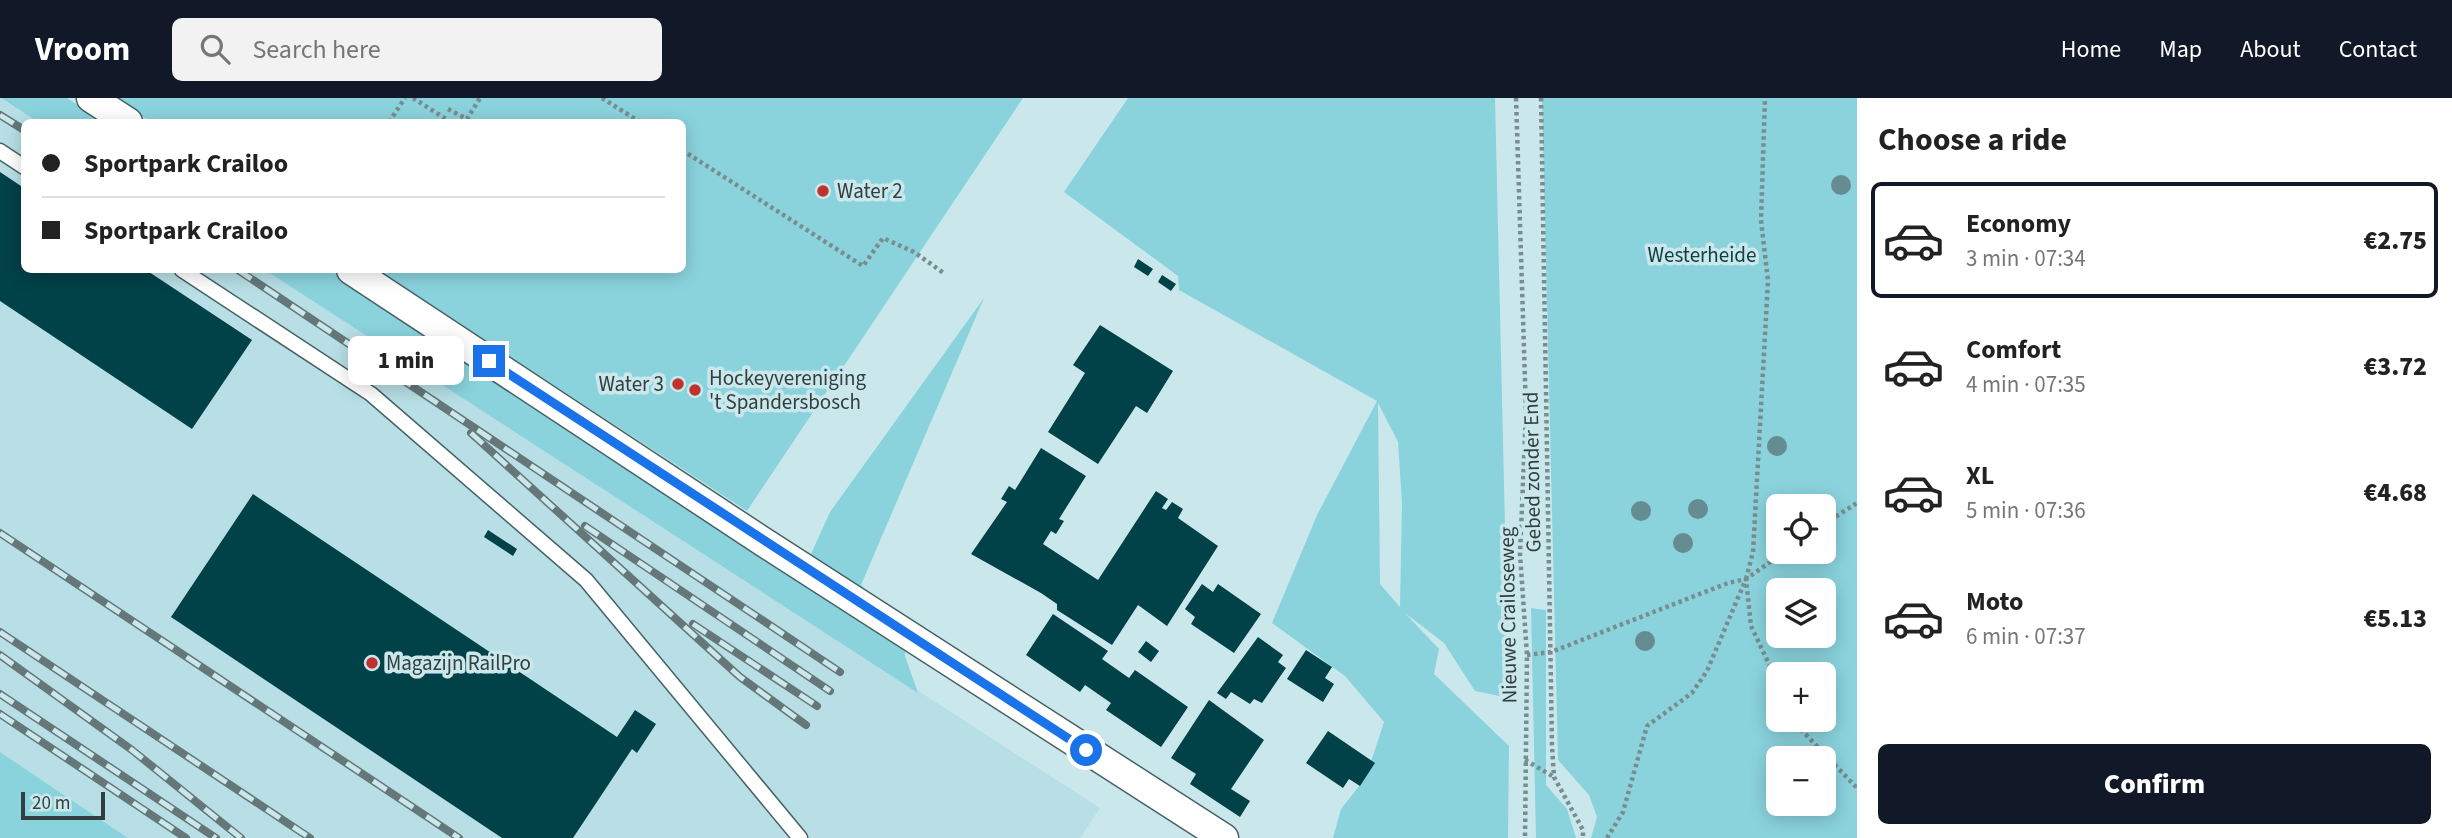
<!DOCTYPE html>
<meta charset="utf-8">
<style>
:root{--surface:#fff;--page:#f2f2f2;--text:#222;--muted:#767676;--line:#e0e0e0;--accent:#111827}
body{margin:0;font-family:"Source Sans 3",sans-serif;background:var(--page);color:var(--text);height:100vh;display:flex;flex-direction:column;font-size:26px;white-space:nowrap}
*{box-sizing:border-box;margin:0}
p{font-size:23px;color:var(--muted)}
.icon{flex:none;width:38px;height:38px;fill:none;stroke:currentColor;stroke-width:2;stroke-linecap:round;stroke-linejoin:round}
.map{position:relative;flex:1;overflow:hidden}
.sheet{display:flex;flex-direction:column;background:var(--surface);width:595px}
.sheet>*{flex:none}
.hud{position:absolute;left:21px;top:21px;width:665px;height:154px;border-radius:10px;box-shadow:0 4px 18px #0003;display:grid;align-content:center;height:154px;padding:0 21px;background:var(--surface)}
.controls{position:absolute;left:1766px;top:396px;display:grid;gap:14px}
.controls a{display:grid;place-items:center;width:70px;height:70px;border-radius:10px;background:var(--surface);box-shadow:0 4px 18px #0003;font-size:35px}
.scale{position:absolute;left:21px;bottom:18px;width:84px;box-sizing:border-box;padding-left:7px;border:4px solid #323e3f;border-top:0;font-size:19px;line-height:24px;white-space:nowrap;color:#323e3f;-webkit-text-stroke:5px #cae8ec;paint-order:stroke}
.end{position:absolute;width:32px;height:32px;margin:-16px;border:9px solid #1a73e8;background:#fff;box-shadow:0 0 0 4px #fff}
.from{border-radius:50%}
.bubble{position:absolute;height:49px;border-radius:10px;background:var(--surface);box-shadow:0 4px 18px #0003;font-size:23px;font-weight:800;line-height:49px;text-align:center}
.hud b{display:flex;align-items:center;gap:24px;height:66px;font-size:26px}
.hud b+b{border-top:2px solid var(--line)}
.hud i{width:18px;height:18px;background:var(--text)}
ul{padding:0;list-style:none}
li{display:flex;align-items:center;gap:21px;height:116px;margin:0 14px 10px;padding:0 7px;border:4px solid transparent;border-radius:10px}
li div{flex:1}
li b{display:block;font-size:26px}
li em{font-style:normal;font-weight:800}
li.current{border-color:var(--accent)}
li>.icon{width:63px;height:63px;stroke-width:1.5}
h2{padding:0 21px;font-size:32px;line-height:84px}
.primary-button{display:flex;gap:14px;margin-top:auto;padding:14px 21px}
.primary-button a{flex:1;height:80px;border-radius:10px;background:var(--accent);color:#fff;font-size:28px;font-weight:800;line-height:80px;text-align:center}
header{display:flex;align-items:center;gap:42px;box-sizing:border-box;height:98px;padding:0 35px;background:var(--accent);color:#fff}
header strong{font-size:33px}
nav{display:flex;gap:38px;margin-inline-start:auto;font-size:24px}
.search{width:490px;height:63px;background:var(--page);display:flex;align-items:center;gap:18px;box-sizing:border-box;padding:0 24px;border-radius:10px;color:var(--muted);font-size:26px}
main{display:flex;flex:1;min-height:0}
.map>svg:first-child{display:block}
.built{fill:#b7dfe5}
.green{fill:#8ad3dd;fill-rule:evenodd}
.building{fill:#014148}
.lines{fill:none;stroke-linecap:round;stroke-linejoin:round}
.service-casing{stroke:#476265;stroke-width:17}
.minor-casing{stroke:#476265;stroke-width:31}
.path{stroke:#788d8f;stroke-width:4.5;stroke-dasharray:3.5 3.5;stroke-linecap:butt}
.service{stroke:#fff;stroke-width:14}
.minor{stroke:#fff;stroke-width:28}
.rail-casing{stroke:#657779;stroke-width:8}
.rail{stroke:#cae8ec;stroke-width:5;stroke-dasharray:16;stroke-linecap:butt}
.tree{fill:#648c91}
.route{stroke:#1a73e8;stroke-width:9}
.poi-dot{fill:#c0322d;stroke:#cae8ec;stroke-width:2.5}
.labels{text-anchor:middle;dominant-baseline:central;stroke-width:7;stroke-linejoin:round;paint-order:stroke}
.poi-label{font-size:21px;fill:#323e3f;stroke:#cae8ec;text-anchor:start}
.park-label{font-size:21px;fill:#114147;stroke:#cae8ec}
.street-label{font-size:21px;fill:#323e3f;stroke:#cae8ec}
</style>
<header>
<strong>Vroom</strong>
<div class="search"><svg class="icon" aria-label="search" viewBox="0 0 24 24"><circle cx="10" cy="10" r="6"/><path d="M15 15l6 6"/></svg>Search here</div>
<nav><a>Home</a><a>Map</a><a>About</a><a>Contact</a></nav>
</header>
<main>
<div class="map">
<svg width="1857" height="740" viewBox="0 0 1857 740">
<rect width="100%" height="100%" fill="#cae8ec"/>
<polygon class="built" points="0,0 38,24 24,24 24,172 265,172 1100,710 1080,740 128,740 0,654"/>
<g class="green">
<polygon points="1,0 67,0 105,24 38,24"/>
<polygon points="113,0 1023,0 747,413 377,172 682,172 682,24 151,24"/>
<path d="M1128,0H1495L1509,600L1475,593L1444,545L1405,515L1439,551L1434,576L1509,648L1508,740H1333L1341,711L1366,679L1384,624L1345,578L1272,525L1317,417L1377,303L1179,192L1178,178L1064,94ZM1378,305L1398,344L1402,405L1400,509L1380,486Z"/>
<path d="M1542,0H1857V740H1591L1597,719L1589,697L1558,662ZM1778,408H1824V453H1778ZM1778,492H1824V537H1778ZM1778,576H1824V621H1778ZM1778,660H1824V705H1778Z"/>
<polygon points="265,172 330,172 717,425 805,469 830,414 984,200 861,487 906,534 905,558 918,595"/>
<polygon points="1531,510 1546,512 1546,687 1567,711 1576,740 1536,740"/>
<polygon points="0,654 128,740 0,740"/>
</g>
<g class="building">
<polygon points="0,74 24,90 24,172 146,172 252,242 192,331 0,203"/>
<polygon points="1138,161 1153,171 1148,178 1134,169"/>
<polygon points="1162,177 1176,186 1171,193 1158,184"/>
<polygon points="1100,227 1173,273 1147,315 1136,308 1098,366 1048,334 1085,275 1073,267"/>
<polygon points="1041,350 1086,378 1059,421 1064,423 1056,436 1051,433 1043,446 1098,482 1156,393 1168,401 1162,410 1166,412 1172,404 1183,411 1178,420 1218,448 1167,528 1138,507 1112,547 1057,512 1057,506 1041,495 971,456 1007,404 1001,401 1009,388 1015,392"/>
<polygon points="253,396 617,639 635,612 656,626 637,655 632,651 573,740 502,740 171,519"/>
<polygon points="488,432 517,451 513,458 484,439"/>
<polygon points="1202,486 1213,494 1218,486 1261,516 1234,555 1191,526 1195,519 1185,511"/>
<polygon points="1053,516 1108,553 1102,561 1129,580 1135,572 1188,609 1161,649 1106,612 1111,605 1085,587 1080,594 1026,557"/>
<polygon points="1258,539 1283,557 1278,564 1286,570 1262,605 1254,601 1250,606 1231,594 1226,601 1217,595"/>
<polygon points="1146,543 1159,553 1151,564 1138,554"/>
<polygon points="1306,552 1332,569 1325,580 1334,586 1323,604 1287,581"/>
<polygon points="1209,602 1264,642 1231,691 1250,703 1240,719 1190,686 1196,676 1171,660"/>
<polygon points="1328,633 1375,665 1360,688 1349,681 1343,690 1306,665"/>
</g>
<g class="lines">
<g class="service-casing">
<g id="service">
<polyline points="0,53 24,69"/>
<polyline points="182,172 371,296 586,482 800,740"/>
</g>
</g>
<g class="minor-casing">
<g id="minor">
<polyline points="91,0 128,24"/>
<polyline points="351,172 765,445 1224,740"/>
</g>
</g>
<g class="path">
<polyline points="413,0 446,21"/>
<polyline points="602,0 640,24"/>
<polyline points="1516,0 1526,314 1520,456 1527,557 1525,740"/>
<polyline points="1541,0 1552,648 1554,679 1583,732 1583,740"/>
<polyline points="448,11 467,21 480,0"/>
<polyline points="389,24 405,0"/>
<polyline points="682,52 863,168 883,140 914,154 945,176"/>
<polyline points="1824,426 1857,405"/>
<polyline points="1746,481 1753,454 1768,183 1761,122 1765,0"/>
<polyline points="1527,557 1551,554 1728,485 1746,481 1751,528 1778,585"/>
<polyline points="1791,621 1857,690"/>
<polyline points="1525,662 1554,679"/>
<polyline points="1607,740 1623,714 1647,628 1692,595 1707,573 1746,481 1786,453"/>
</g>
<use href="#service" class="service"/>
<use href="#minor" class="minor"/>
<g class="rail-casing">
<g id="rail">
<polyline points="0,17 24,32"/>
<polyline points="238,172 840,574"/>
<polyline points="471,335 740,579 806,627"/>
<polyline points="585,428 830,593"/>
<polyline points="0,435 459,740"/>
<polyline points="693,526 817,608"/>
<polyline points="0,534 310,740"/>
<polyline points="0,557 132,652 241,740"/>
<polyline points="0,596 216,740"/>
<polyline points="0,616 186,740"/>
</g>
</g>
<use href="#rail" class="rail"/>
</g>
<g class="tree">
<circle cx="1841" cy="87" r="10"/>
<circle cx="1777" cy="348" r="10"/>
<circle cx="1698" cy="411" r="10"/>
<circle cx="1641" cy="413" r="10"/>
<circle cx="1683" cy="445" r="10"/>
<circle cx="1645" cy="543" r="10"/>
</g>
<g class="lines">
<polyline class="route" points="489,263 1086,652"/>
</g>
<g class="poi-dot">
<circle cx="823" cy="93" r="7"/>
<circle cx="678" cy="286" r="7"/>
<circle cx="695" cy="292" r="7"/>
<circle cx="372" cy="565" r="7"/>
</g>
<g class="labels">
<g class="poi-label">
<text x="837" y="93">Water 2</text>
<text x="709" y="280">Hockeyvereniging<tspan x="709" dy="24">'t Spandersbosch</tspan></text>
<text x="664" y="286" text-anchor="end">Water 3</text>
<text x="386" y="565">Magazijn RailPro</text>
</g>
<g class="park-label">
<text x="1702" y="157">Westerheide</text>
</g>
<g class="street-label">
<text transform="translate(1532 374) rotate(-91)">Gebed zonder End</text>
<text transform="translate(1508 517) rotate(-91)">Nieuwe Crailoseweg</text>
</g>
</g>
</svg>
<div class="controls">
<a><svg class="icon" aria-label="locate" viewBox="0 0 24 24"><circle cx="12" cy="12" r="6"/><path d="M12 2v4M12 18v4M2 12h4M18 12h4"/></svg></a>
<a><svg class="icon" aria-label="layers" viewBox="0 0 24 24"><path d="M12 4l9 5-9 5-9-5zM3 14l9 5 9-5"/></svg></a>
<a>+</a>
<a>−</a>
</div>
<div class="scale">20 m</div>
<i class="end from" style="left:1086px;top:652px"></i>
<i class="end" style="left:489px;top:263px"></i>
<div class="bubble" style="left:348px;top:238px;width:116px">1 min</div>
<div class="hud">
<b><i class="from"></i>Sportpark Crailoo</b>
<b><i></i>Sportpark Crailoo</b>
</div>
</div>
<section class="sheet">
<h2>Choose a ride</h2>
<ul>
<li class="current"><svg class="icon" aria-label="car" viewBox="0 0 24 24"><path d="M5 17H2v-5l4-1 3-4h7l3 4 3 1v5h-3M9 17h6M6 11h13"/><circle cx="7" cy="17" r="2"/><circle cx="17" cy="17" r="2"/></svg><div><b>Economy</b><p>3 min · 07:34</p></div><em>€2.75</em></li>
<li><svg class="icon" aria-label="car" viewBox="0 0 24 24"><path d="M5 17H2v-5l4-1 3-4h7l3 4 3 1v5h-3M9 17h6M6 11h13"/><circle cx="7" cy="17" r="2"/><circle cx="17" cy="17" r="2"/></svg><div><b>Comfort</b><p>4 min · 07:35</p></div><em>€3.72</em></li>
<li><svg class="icon" aria-label="car" viewBox="0 0 24 24"><path d="M5 17H2v-5l4-1 3-4h7l3 4 3 1v5h-3M9 17h6M6 11h13"/><circle cx="7" cy="17" r="2"/><circle cx="17" cy="17" r="2"/></svg><div><b>XL</b><p>5 min · 07:36</p></div><em>€4.68</em></li>
<li><svg class="icon" aria-label="car" viewBox="0 0 24 24"><path d="M5 17H2v-5l4-1 3-4h7l3 4 3 1v5h-3M9 17h6M6 11h13"/><circle cx="7" cy="17" r="2"/><circle cx="17" cy="17" r="2"/></svg><div><b>Moto</b><p>6 min · 07:37</p></div><em>€5.13</em></li>
</ul>
<div class="primary-button"><a>Confirm</a></div>
</section>
</main>
